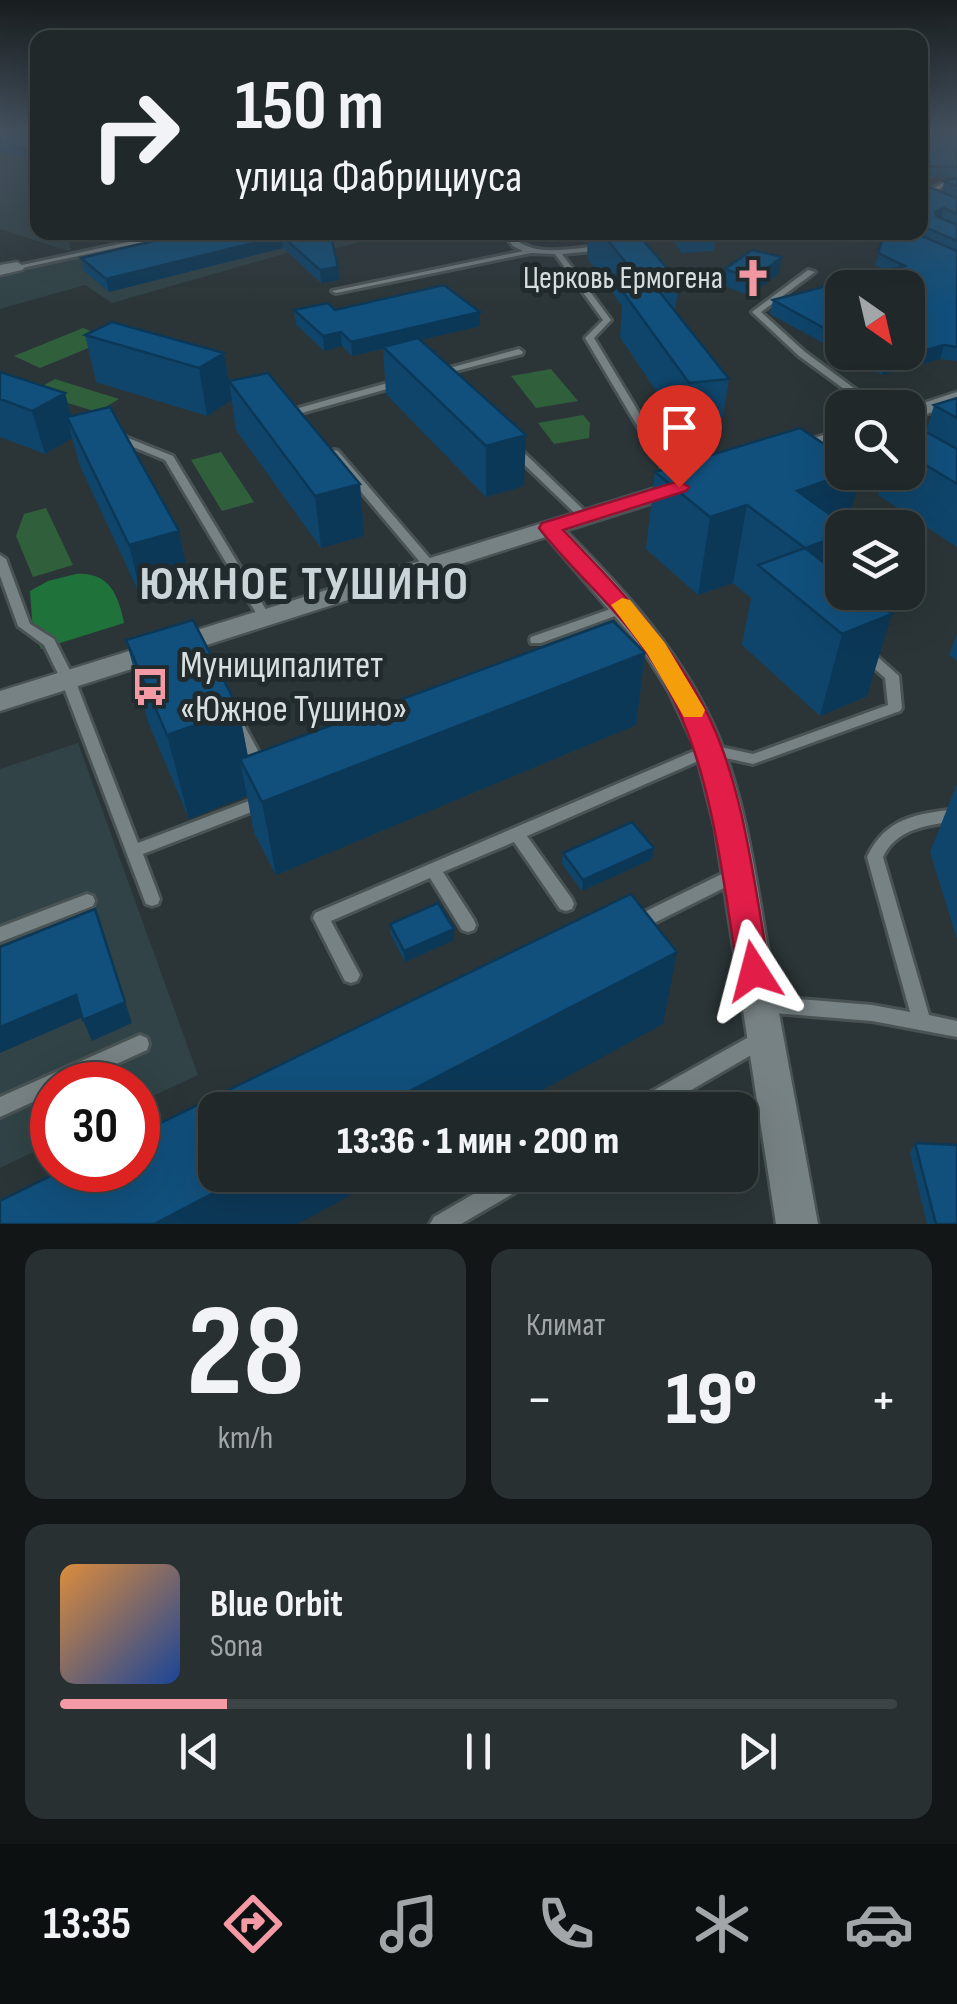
<!DOCTYPE html>
<html lang="ru">
<meta charset="utf-8">
<style>
body{margin:0;font-family:"Sofia Sans Condensed",sans-serif;background:#283031;color:#f1f3f6;height:100vh;display:flex;flex-direction:column;font-size:38px;white-space:nowrap}
*{box-sizing:border-box;margin:0}
p{font-size:32px;color:#a2a6a8}
.icon{flex:none;width:55px;height:55px;fill:none;stroke:currentColor;stroke-width:2;stroke-linecap:round;stroke-linejoin:round}
.map{position:relative;height:1224px;overflow:hidden}
.drawer{display:flex;flex-direction:column;gap:25px;padding:25px;background:#121617;flex:1}
.drawer>*{flex:none}
.hud{position:absolute;left:30px;top:30px;width:898px;height:210px;border-radius:20px;box-shadow:0 10px 40px #0002,0 0 0 2px #3d4446;background:#202829;color:#f1f3f6;overflow:hidden}
.needle{width:65px;rotate:146deg}
.controls{position:absolute;left:825px;top:270px;display:grid;gap:20px}
.controls a{display:grid;place-items:center;width:100px;height:100px;border-radius:20px;background:#202829;box-shadow:0 10px 40px #0002,0 0 0 2px #3d4446;font-size:50px}
.speed{position:absolute;left:30px;top:1062px;display:flex;gap:20px;font-size:50px;font-weight:700;text-align:center}
.speed>*{display:grid;place-content:center;width:130px;height:130px;border-radius:50%;background:#202829;box-shadow:0 10px 40px #0002,0 0 0 2px #3d4446;line-height:1}
.speed .limit{border:15px solid #d22;background:#fff;color:#111}
.pin{position:absolute;display:grid;place-items:center;width:85px;height:85px;color:#fff;margin:-102px -42px;border-radius:50% 50% 50% 0;rotate:-45deg;box-shadow:0 0 10px #0007}
.pin .icon{rotate:45deg}
.me{position:absolute;width:110px;margin:-55px;rotate:351deg;stroke-linejoin:round;filter:drop-shadow(0 0 8px #0008)}
.turn{display:flex;align-items:center;gap:35px;height:210px;padding:0 40px;font-size:45px}
.turn .icon{width:130px;height:130px;stroke-width:2.5}
.turn b{display:block;font-size:70px;line-height:85px}
.big{font-size:75px;font-weight:800;line-height:1.1}
.drawer .tile{flex:1;display:flex;flex-direction:column;justify-content:center;gap:15px;min-width:0;padding:0 35px;border-radius:20px;background:#283031}
.drawer .dial{align-items:center;gap:0}
.dial b{font-size:130px;line-height:1}
.song{display:flex;align-items:center;gap:30px}
.cover{width:120px;height:120px;border-radius:15px;background:linear-gradient(135deg,hsl(30 70% 55%),hsl(220 70% 35%))}
.played{height:10px;border-radius:5px;background:linear-gradient(90deg,#f49aa5 20%,#3d4446 20%)}
.keys{display:flex;justify-content:space-around;direction:ltr}
.heat{display:flex;justify-content:space-between;align-items:center;font-size:55px;direction:ltr}
.drawer .tiles{flex:1;display:grid;gap:25px;grid-template-columns:1fr 1fr}
.tile:last-child{grid-column:span 2}
.trip{position:absolute;left:198px;top:1092px;width:560px;height:100px;border-radius:20px;background:#202829;box-shadow:0 10px 40px #0002,0 0 0 2px #3d4446;font-weight:800;line-height:100px;text-align:center}
.menu{display:flex;height:160px;justify-content:space-around;align-items:center;background:#0d1010;color:#a2a6a8}
.menu .icon{width:70px;height:70px}
.menu .on{color:#f49aa5}
.menu b{font-size:45px;color:#f1f3f6}
.map>svg:first-child{display:block}
.built{fill:#314346}
.green{fill:#2f603b}
.forest{fill:#1f733a}
.lines{fill:none;stroke-linecap:round;stroke-linejoin:round}
.lane-casing{stroke:#4a5354;stroke-width:6}
.street-casing{stroke:#4a5354;stroke-width:5}
.secondary-casing{stroke:#4a5354;stroke-width:5}
.lane{fill:#778284;fill-rule:evenodd}
.street{fill:#778284;fill-rule:evenodd}
.secondary{fill:#778284;fill-rule:evenodd}
.wall{fill:#0f456b;fill-rule:evenodd}
.shaded-wall{fill:#0c3857}
.building{fill:#11507c;stroke:#0c3857;stroke-width:2.5}
.route{fill:#e11d48;stroke:#92132f;stroke-width:2.5}
.slow{fill:#f59e0b}
.labels{text-anchor:middle;dominant-baseline:central;stroke-width:10;stroke-linejoin:round;paint-order:stroke}
.far-poi-label{font-size:32px;fill:#d9dfe0;stroke:#212b2d;text-anchor:end}
.poi-label{font-size:38px;fill:#d9dfe0;stroke:#212b2d;text-anchor:start}
.district-label{font-size:48px;font-weight:bold;letter-spacing:2.5px;fill:#c9d5d8;stroke:#212b2d}
</style>
<div class="map">
<svg width="957" height="1224" viewBox="0 0 957 1224">
<rect width="100%" height="100%" fill="#2b3537"/>
<!-- built -->
<path class="built" d="M 0,132 L 37,132 L 38,232 L 68,233 L 71,252 L 0,229 Z
M 212,233 L 424,233 L 405,238 L 396,233 L 325,251 L 315,245 L 112,303 L 85,285 L 0,309 L 0,273 L 76,255 L 86,262 Z
M 78,743 L 198,1075 L 138,1103 L 138,1085 L 52,1085 L 52,1143 L 0,1168 L 0,769 Z"/>
<!-- green -->
<path class="green" d="M 83,328 L 110,339 L 40,368 L 14,356 Z
M 551,369 L 578,401 L 536,408 L 511,376 Z
M 55,379 L 119,399 L 97,412 L 32,392 Z
M 583,415 L 590,423 L 589,438 L 554,444 L 538,423 Z
M 221,452 L 254,502 L 222,511 L 191,460 Z
M 46,508 L 73,565 L 33,577 L 16,536 L 24,514 Z"/>
<!-- forest -->
<path class="forest" d="M 76,574 C 109,572 118,594 124,623 L 41,649 L 33,631 L 30,591 L 48,581 Z"/>
<g class="lines">
<!-- lane casing -->
<g class="lane-casing">
<path id="lane" d="M 945,182 L 950,183 L 932,193 L 957,203 L 957,207 L 924,193 Z
M 175,232 L 191,232 L 17,269 L 13,267 Z
M 502,232 L 508,232 C 532,262 574,246 607,246 L 608,248 L 604,250 L 562,254 L 611,320 L 594,338 L 680,481 L 679,483 L 671,483 L 670,481 L 585,338 L 603,320 L 555,254 L 531,253 L 336,293 L 332,291 L 523,251 L 513,246 Z
M 808,270 L 815,272 L 761,312 L 805,352 L 881,408 L 870,408 L 799,356 L 752,312 Z
M 519,349 L 523,352 L 522,354 L 436,376 L 431,373 Z
M 402,379 L 407,382 L 405,384 L 298,414 L 293,411 L 295,409 Z
M 113,432 L 173,456 L 271,618 L 269,621 L 261,621 L 259,618 L 165,460 L 109,437 L 108,435 Z
M 513,445 L 517,446 L 589,515 L 591,517 L 589,519 L 581,519 L 509,450 L 509,446 Z
M 334,450 L 338,451 L 434,563 L 436,566 L 434,569 L 426,569 L 330,455 L 329,453 Z
M 0,555 L 6,559 L 30,624 L 54,639 L 75,680 L 138,843 L 262,796 L 267,798 L 270,802 L 267,806 L 143,854 L 160,899 L 158,904 L 152,906 L 146,904 L 144,899 L 61,680 L 44,645 L 18,626 L 0,576 Z
M 625,604 L 631,608 L 629,611 L 541,643 L 531,643 L 530,640 L 531,637 Z
M 865,649 L 870,650 L 899,676 L 902,708 L 900,711 L 753,764 L 712,755 L 527,836 L 572,899 L 574,904 L 572,909 L 566,911 L 560,909 L 514,842 L 443,872 L 474,920 L 476,925 L 474,930 L 468,932 L 462,930 L 430,878 L 331,921 L 360,975 L 357,981 L 351,983 L 345,981 L 313,918 L 315,913 L 706,746 L 711,745 L 753,754 L 888,705 L 885,678 L 860,656 L 858,653 L 860,650 Z
M 237,720 L 242,721 L 244,725 L 268,769 L 266,773 L 261,774 L 256,773 L 254,769 L 230,725 L 232,721 Z
M 957,809 L 957,821 C 928,825 897,828 883,857 L 929,1015 L 957,1021 L 957,1037 L 872,1021 L 762,1012 L 756,1010 L 753,1004 L 756,998 L 762,996 L 872,1005 L 910,1012 L 867,857 C 886,817 917,814 957,809 Z
M 734,868 L 740,870 L 742,875 L 740,880 L 642,929 L 636,931 L 630,929 L 628,924 L 630,919 Z
M 87,894 L 93,896 L 95,901 L 93,906 L 0,942 L 0,927 Z
M 763,1029 L 770,1032 L 772,1038 L 770,1044 L 657,1110 L 628,1110 L 631,1103 Z
M 140,1035 L 147,1038 L 149,1044 L 147,1050 L 70,1085 L 52,1085 L 52,1093 L 0,1117 L 0,1097 Z
M 506,1175 L 536,1175 L 533,1182 L 461,1224 L 430,1224 L 434,1217 Z"/>
</g>
<!-- street casing -->
<g class="street-casing">
<path id="street" d="M 17,262 L 25,267 L 22,270 L 0,275 L 0,265 Z
M 550,521 L 558,523 C 617,582 675,644 711,720 C 746,793 755,876 769,955 C 784,1045 802,1134 818,1224 L 776,1224 L 715,828 L 694,745 L 669,692 L 641,647 L 539,528 Z"/>
</g>
<!-- secondary casing -->
<g class="secondary-casing">
<path id="secondary" d="M 957,392 L 957,404 L 908,420 L 908,408 Z
M 842,429 L 842,441 L 790,458 L 780,452 L 783,448 Z
M 685,479 L 696,485 L 693,490 L 0,711 L 0,691 Z"/>
</g>
<!-- lane -->
<use href="#lane" class="lane"/>
<!-- street -->
<use href="#street" class="street"/>
<!-- secondary -->
<use href="#secondary" class="secondary"/>
</g>
<!-- wall -->
<path class="wall" d="M 0,132 L 38,132 L 38,164 L 31,159 L 0,152 Z
M 920,132 L 957,132 L 957,361 L 940,359 L 882,375 L 770,314 L 773,300 L 886,271 L 875,265 L 882,242 L 859,232 L 920,232 ZM 927,178 L 956,178 L 944,181 L 942,192 L 926,186 ZM 842,288 L 908,352 L 842,352 Z
M 192,232 L 347,232 L 331,237 L 338,267 L 339,280 L 321,283 L 283,248 L 109,292 L 84,271 L 81,258 Z
M 588,232 L 636,232 L 679,282 L 675,312 L 729,379 L 721,428 L 683,431 L 620,337 L 622,306 L 587,258 Z
M 666,232 L 716,232 L 714,251 L 682,253 Z
M 725,269 L 779,273 L 750,296 L 723,285 Z
M 294,310 L 480,326 L 420,340 L 524,486 L 486,497 L 386,394 L 383,349 L 352,356 L 342,346 L 324,351 L 296,324 Z
M 85,335 L 224,353 L 232,400 L 207,416 L 96,382 Z
M 0,372 L 65,393 L 71,416 L 190,584 L 142,599 L 80,466 L 72,438 L 45,454 L 0,437 Z
M 229,381 L 360,484 L 364,536 L 321,548 L 236,430 Z
M 957,398 L 957,547 L 878,495 L 885,472 L 908,472 L 908,439 L 926,433 L 934,405 Z
M 655,472 L 847,527 L 842,576 L 867,696 L 820,716 L 742,645 L 751,598 L 733,583 L 698,595 L 646,549 Z
M 957,634 L 957,661 L 949,655 Z
M 126,640 L 239,710 L 248,756 L 645,653 L 636,725 L 276,875 L 254,833 L 247,796 L 189,819 L 148,722 Z
M 957,784 L 957,939 L 930,852 Z
M 654,848 L 652,859 L 582,891 L 562,864 L 563,853 Z
M 390,924 L 454,929 L 454,940 L 405,962 L 391,935 Z
M 915,1143 L 957,1224 L 927,1224 L 910,1153 Z"/>
<!-- shaded-wall -->
<path class="shaded-wall" d="M 944,208 L 941,220 L 932,224 L 935,212 Z
M 328,232 L 347,232 L 329,237 Z
M 282,236 L 283,248 L 109,292 L 106,279 Z
M 782,257 L 779,273 L 750,296 L 753,279 Z
M 338,267 L 339,280 L 321,283 L 320,270 Z
M 480,312 L 480,326 L 352,356 L 351,342 Z
M 341,332 L 342,346 L 324,351 L 323,336 Z
M 944,345 L 940,359 L 882,375 L 886,361 Z
M 224,353 L 232,400 L 207,416 L 199,368 Z
M 65,393 L 76,435 L 67,417 L 72,438 L 45,454 L 32,411 Z
M 526,435 L 524,486 L 486,497 L 486,446 Z
M 851,472 L 861,472 L 847,528 L 842,528 L 842,573 L 833,610 L 805,548 L 797,491 Z
M 360,484 L 364,536 L 321,548 L 315,496 Z
M 747,505 L 733,583 L 698,595 L 710,517 Z
M 179,531 L 190,584 L 142,599 L 129,545 Z
M 892,614 L 867,696 L 820,716 L 842,634 Z
M 645,653 L 636,725 L 276,875 L 262,802 Z
M 239,710 L 253,785 L 240,759 L 247,796 L 189,819 L 167,735 Z
M 654,848 L 652,859 L 582,891 L 583,880 Z
M 95,909 L 132,1023 L 92,1041 L 83,1020 Z
M 454,929 L 454,940 L 405,962 L 404,951 Z
M 677,952 L 663,1024 L 506,1110 L 373,1110 Z
M 76,995 L 85,1016 L 0,1053 L 0,1027 Z
M 248,1175 L 387,1175 L 298,1224 L 154,1224 Z"/>
<!-- building -->
<path class="building" d="M 0,132 L 38,132 L 38,154 L 28,149 L 0,142 Z
M 920,132 L 957,132 L 957,167 L 920,166 L 920,175 L 928,176 L 924,181 L 926,186 L 957,198 L 957,214 L 944,208 L 935,212 L 936,216 L 957,225 L 957,241 L 920,225 Z
M 957,178 L 957,186 L 944,181 Z
M 192,232 L 330,232 L 338,267 L 320,270 L 282,236 L 106,279 L 81,258 Z
M 601,232 L 636,232 L 679,282 L 644,285 Z
M 885,232 L 913,232 L 957,251 L 957,347 L 944,345 L 886,361 L 870,352 L 908,352 L 908,288 L 842,288 L 842,338 L 773,300 L 905,266 L 878,253 Z
M 752,250 L 782,257 L 753,279 L 725,269 Z
M 444,285 L 480,312 L 351,342 L 341,332 L 323,336 L 294,310 L 328,303 L 335,310 Z
M 658,290 L 729,379 L 689,383 L 623,292 Z
M 112,322 L 224,353 L 199,368 L 85,335 Z
M 418,338 L 526,435 L 486,446 L 383,347 Z
M 0,372 L 65,393 L 32,411 L 0,399 Z
M 268,373 L 360,484 L 315,496 L 229,381 Z
M 957,398 L 957,418 L 934,405 Z
M 110,407 L 179,531 L 129,545 L 67,417 Z
M 800,428 L 842,456 L 842,472 L 851,472 L 797,491 L 849,528 L 842,528 L 842,535 L 805,548 L 747,505 L 710,517 L 655,472 Z
M 928,433 L 957,449 L 957,484 L 908,454 L 908,439 Z
M 805,548 L 842,577 L 842,592 L 863,592 L 892,614 L 842,634 L 758,565 Z
M 193,620 L 239,710 L 167,735 L 126,640 Z
M 613,621 L 645,653 L 262,802 L 240,759 Z
M 632,822 L 654,848 L 583,880 L 563,853 Z
M 631,894 L 677,952 L 373,1110 L 215,1110 L 215,1175 L 248,1175 L 154,1224 L 0,1224 L 0,1201 L 63,1170 L 138,1170 L 138,1134 Z
M 438,903 L 454,929 L 404,951 L 390,924 Z
M 95,909 L 125,1002 L 83,1020 L 76,995 L 0,1027 L 0,947 Z
M 915,1143 L 957,1145 L 957,1224 L 936,1224 Z"/>
<!-- sky -->
<linearGradient id="sky" x2="0" y2="1"><stop stop-color="#181d1e"/><stop offset="0.43" stop-color="#44515e"/><stop offset="1" stop-color="#44515e" stop-opacity="0"/></linearGradient>
<rect width="957" height="304" fill="url(#sky)"/>
<!-- route -->
<path class="route" d="M 679,481 L 689,487 L 686,491 L 563,530 C 619,588 674,645 709,717 C 746,795 754,888 770,971 L 765,981 L 754,985 L 742,981 L 738,971 C 719,860 711,745 645,650 C 614,605 572,571 539,528 L 542,523 Z"/>
<!-- slow -->
<path class="slow" d="M 622,598 L 630,600 L 665,643 L 705,710 L 702,717 L 684,717 L 647,653 L 611,605 Z"/>
<!-- icons -->
<defs>
<g id="church-bare" transform="scale(3)"><path d="M-1.2-6h2.4v3.5h3.3v2.4h-3.3V6h-2.4V-.1h-3.3v-2.4h3.3Z" fill="#f49aa5" stroke="#212b2d" stroke-width="2.5" paint-order="stroke"/></g>
<g id="bus-bare" transform="scale(3)"><path d="M-5-6H5V4H4V6H2V4H-2V6H-4V4H-5ZM-3.5-4V0h7V-4ZM-3.5 1.2v1.5H-2V1.2ZM2 1.2v1.5H3.5V1.2Z" fill="#f49aa5" stroke="#212b2d" stroke-width="2.5" paint-order="stroke"/></g>
</defs>
<g fill-rule="evenodd">
<use href="#church-bare" x="753" y="278"/>
<use href="#bus-bare" x="150" y="687"/>
</g>
<g class="labels">
<!-- far-poi labels -->
<g class="far-poi-label">
<text x="723" y="278">Церковь Ермогена</text>
</g>
<!-- poi labels -->
<g class="poi-label">
<text x="180" y="665">Муниципалитет<tspan x="180" dy="44">«Южное Тушино»</tspan></text>
</g>
<!-- district labels -->
<g class="district-label">
<text x="305" y="584">ЮЖНОЕ ТУШИНО</text>
</g>
</g>
</svg>
<div class="controls">
<a><svg class="needle" viewBox="-14 -14 28 28"><path d="M0-13l5 13h-10z" fill="#e53935"/><path d="M0 13l5-13h-10z" fill="#a2a6a8"/></svg></a>
<a><svg class="icon" aria-label="search" viewBox="0 0 24 24"><circle cx="10" cy="10" r="6"/><path d="M15 15l6 6"/></svg></a>
<a><svg class="icon" aria-label="layers" viewBox="0 0 24 24"><path d="M12 4l9 5-9 5-9-5zM3 14l9 5 9-5"/></svg></a>
</div>
<div class="speed"><div class="limit">30</div></div>
<div class="pin" style="left:679px;top:487px;background:#d93025"><svg class="icon" aria-label="arrive" viewBox="0 0 24 24"><path d="M6 21V4h12l-3 4 3 4H6"/></svg></div>
<svg class="me" style="left:754px;top:971px" viewBox="-20 -20 40 40"><path d="M0-17L14 15 0 8-14 15z" fill="#e11d48" stroke="#fff" stroke-width="4"/></svg>
<div class="trip">13:36 · 1 мин · 200 m</div>
<div class="hud">
<div class="turn"><svg class="icon" aria-label="right" viewBox="0 0 24 24"><path d="M7 20v-9h11M14 6l5 5-5 5"/></svg><div><b>150 m</b>улица Фабрициуса</div></div>
</div>
</div>
<section class="drawer">
<div class="tiles">
<div class="tile dial"><b>28</b><p>km/h</p></div>
<div class="tile"><p>Климат</p>
<div class="heat"><a>−</a><b class="big">19°</b><a>+</a></div>
</div>
<div class="tile">
<div class="song"><i class="cover"></i><div><b>Blue Orbit</b><p>Sona</p></div></div>
<div class="played"></div>
<div class="keys"><svg class="icon" aria-label="previous" viewBox="0 0 24 24"><path d="M18 5L8 12l10 7zM5 5v14"/></svg><svg class="icon" aria-label="pause" viewBox="0 0 24 24"><path d="M8 5v14M16 5v14"/></svg><svg class="icon" aria-label="next" viewBox="0 0 24 24"><path d="M6 5l10 7-10 7zM19 5v14"/></svg></div>
</div>
</div>
</section>
<nav class="menu">
<b>13:35</b>
<svg class="icon on" aria-label="directions" viewBox="0 0 24 24"><path d="M12 3l9 9-9 9-9-9zM9 14v-3h6M13 9l2 2-2 2"/></svg>
<svg class="icon" aria-label="music" viewBox="0 0 24 24"><path d="M9 18V5l10-2v13"/><circle cx="6" cy="18" r="3"/><circle cx="16" cy="16" r="3"/></svg>
<svg class="icon" aria-label="phone" viewBox="0 0 24 24"><path d="M5 4h4l2 5-3 2q2 4 5 5l2-3 5 2v4C11 20 4 13 5 4z"/></svg>
<svg class="icon" aria-label="climate" viewBox="0 0 24 24"><path d="M12 3v18M4 7l16 10M4 17L20 7"/></svg>
<svg class="icon" aria-label="car" viewBox="0 0 24 24"><path d="M5 17H2v-5l4-1 3-4h7l3 4 3 1v5h-3M9 17h6M6 11h13"/><circle cx="7" cy="17" r="2"/><circle cx="17" cy="17" r="2"/></svg>
</nav>
